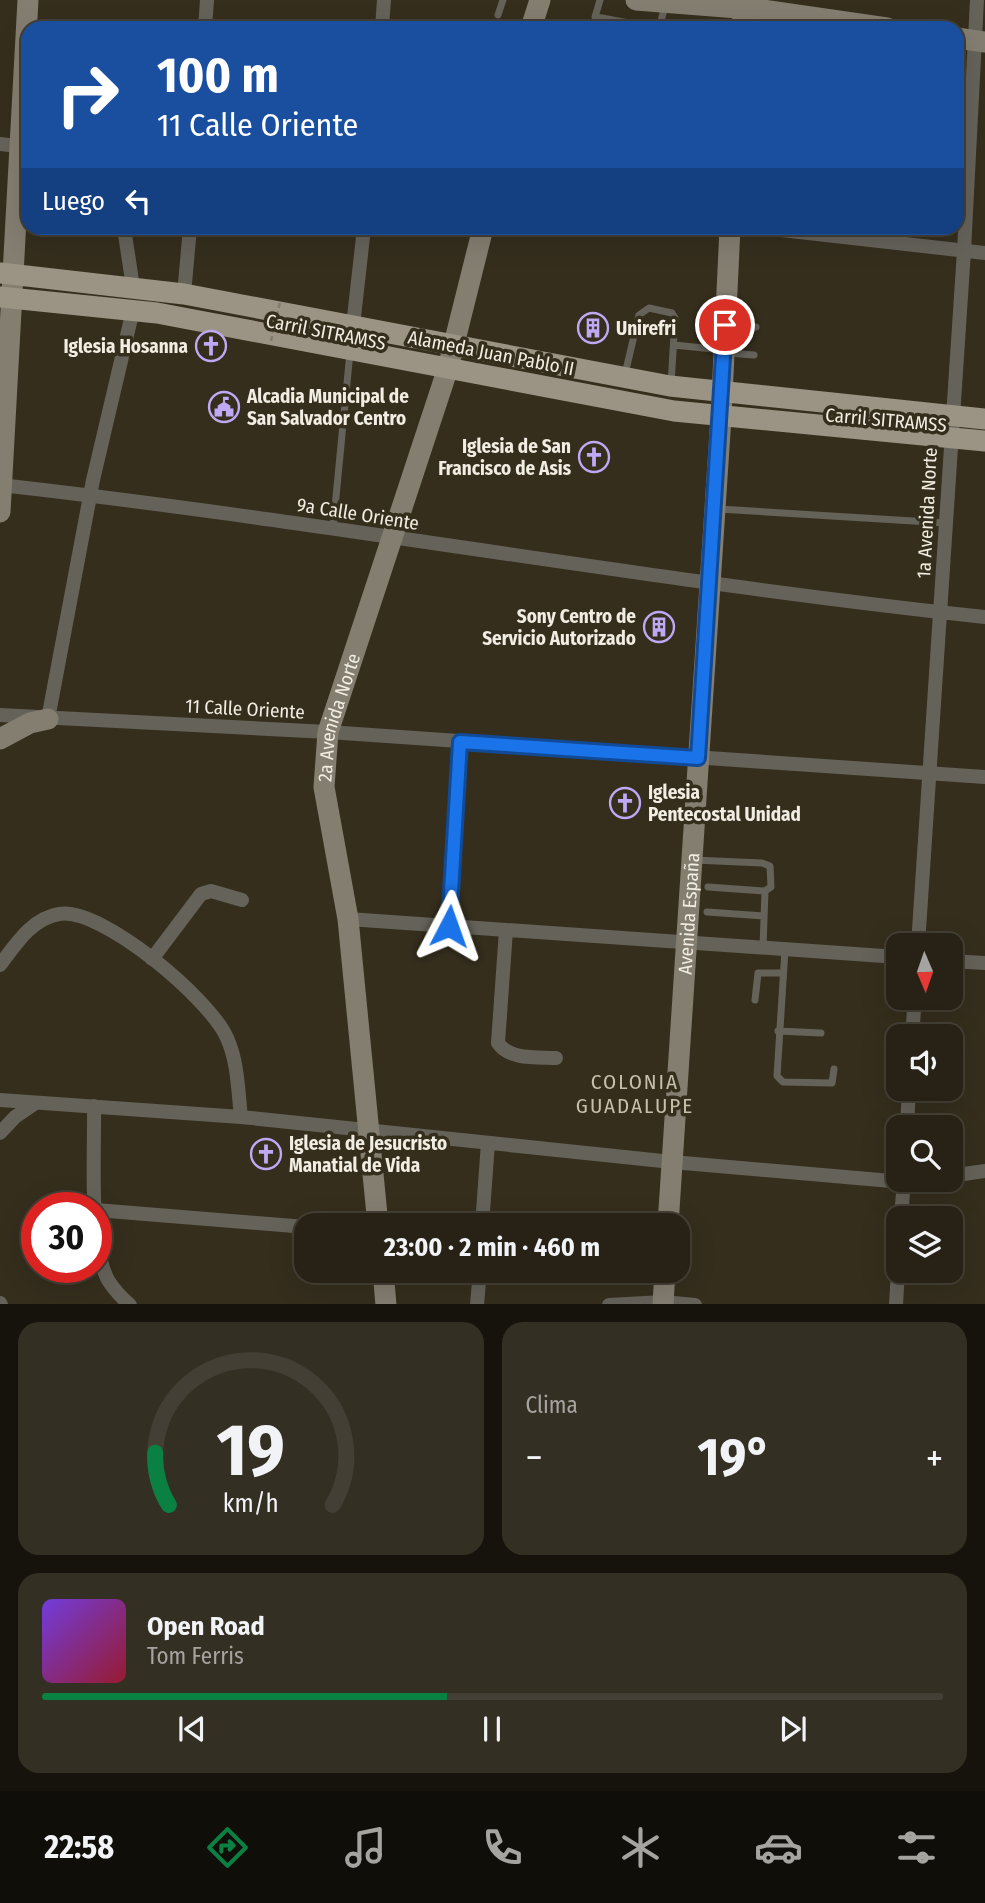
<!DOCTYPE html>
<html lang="es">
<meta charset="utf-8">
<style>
body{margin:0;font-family:"Fira Sans Condensed",sans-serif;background:#342f23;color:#f1f3f6;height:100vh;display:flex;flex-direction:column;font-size:26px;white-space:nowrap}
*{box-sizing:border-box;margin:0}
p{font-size:23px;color:#a5a4a1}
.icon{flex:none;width:38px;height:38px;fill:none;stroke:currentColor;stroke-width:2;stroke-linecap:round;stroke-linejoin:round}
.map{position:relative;height:1304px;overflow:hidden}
.sheet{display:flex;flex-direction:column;gap:18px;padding:18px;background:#16130c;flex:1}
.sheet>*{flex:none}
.guide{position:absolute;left:21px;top:21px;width:943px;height:214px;border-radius:21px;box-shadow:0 7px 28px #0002,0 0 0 2px #443f35;background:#1a4fa0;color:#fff;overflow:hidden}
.needle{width:46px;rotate:178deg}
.fabs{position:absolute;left:886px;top:933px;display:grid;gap:14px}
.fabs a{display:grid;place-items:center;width:77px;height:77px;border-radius:14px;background:#282216;box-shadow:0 7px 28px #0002,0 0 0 2px #443f35;font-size:35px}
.speed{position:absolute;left:21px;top:1192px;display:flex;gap:14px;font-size:35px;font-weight:700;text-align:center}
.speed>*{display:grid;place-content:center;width:91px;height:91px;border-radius:50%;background:#282216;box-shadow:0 7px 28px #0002,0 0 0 2px #443f35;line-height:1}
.speed .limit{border:10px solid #d22;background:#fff;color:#111}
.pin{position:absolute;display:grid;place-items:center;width:60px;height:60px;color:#fff;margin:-30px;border:4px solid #fff;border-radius:50%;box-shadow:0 2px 7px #0007}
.me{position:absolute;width:77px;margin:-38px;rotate:4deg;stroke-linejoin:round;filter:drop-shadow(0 0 5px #0008)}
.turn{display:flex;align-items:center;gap:24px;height:147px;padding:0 21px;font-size:32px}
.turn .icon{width:91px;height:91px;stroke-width:2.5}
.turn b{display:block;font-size:49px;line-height:60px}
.then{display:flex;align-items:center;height:66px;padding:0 21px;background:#0003;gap:14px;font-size:26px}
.big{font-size:52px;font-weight:700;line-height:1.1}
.sheet .card{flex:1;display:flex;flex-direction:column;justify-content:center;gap:10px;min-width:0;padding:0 24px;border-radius:21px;background:#342f23}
.sheet .dial{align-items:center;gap:0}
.dial svg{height:182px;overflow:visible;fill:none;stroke:#443f35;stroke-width:7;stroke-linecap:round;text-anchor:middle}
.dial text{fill:#f1f3f6;stroke:none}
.song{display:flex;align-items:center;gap:21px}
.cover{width:84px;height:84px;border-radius:10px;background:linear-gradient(135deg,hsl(260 70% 55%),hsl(350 70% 35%))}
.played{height:7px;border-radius:4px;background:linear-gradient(90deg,#0b8043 45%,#443f35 45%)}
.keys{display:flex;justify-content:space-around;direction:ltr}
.heat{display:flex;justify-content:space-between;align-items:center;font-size:38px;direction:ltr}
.sheet .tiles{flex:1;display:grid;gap:18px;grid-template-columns:1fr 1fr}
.card:last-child{grid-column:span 2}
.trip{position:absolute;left:294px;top:1213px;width:396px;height:70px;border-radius:21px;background:#282216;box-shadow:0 7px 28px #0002,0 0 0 2px #443f35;font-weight:700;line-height:70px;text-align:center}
.menu{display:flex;height:112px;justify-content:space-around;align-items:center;background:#100e09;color:#a5a4a1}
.menu .icon{width:49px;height:49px}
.menu .active{color:#0b8043}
.menu b{font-size:32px;color:#f1f3f6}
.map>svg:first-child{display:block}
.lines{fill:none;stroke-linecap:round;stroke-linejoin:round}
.lane{stroke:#65625a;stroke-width:7}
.street{stroke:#65625a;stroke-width:14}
.secondary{stroke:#847e71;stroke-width:21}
.primary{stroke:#9b9484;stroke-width:21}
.path-bridge{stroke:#817b6d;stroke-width:2.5;stroke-dasharray:5 3.5;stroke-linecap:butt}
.route-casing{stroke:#114b97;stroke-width:18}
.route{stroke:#1a73e8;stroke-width:12}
.labels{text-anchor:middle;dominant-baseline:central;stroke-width:7;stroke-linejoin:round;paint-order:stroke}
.poi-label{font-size:19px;font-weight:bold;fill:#f1ede2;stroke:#352e1d;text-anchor:start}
.street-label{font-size:19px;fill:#f1ede2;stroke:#352e1d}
.neighbourhood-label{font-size:21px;letter-spacing:2px;fill:#c7bfaa;stroke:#352e1d}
</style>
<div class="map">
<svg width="985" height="1305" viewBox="0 0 985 1305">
<rect width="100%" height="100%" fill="#352e1d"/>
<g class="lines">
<!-- lane -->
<path class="lane" d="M 600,0 L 595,17 L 602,18
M 498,15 L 503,0
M 599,28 L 602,18 L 655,28
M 659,28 L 665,6
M 728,325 L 756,327
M 674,345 L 723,350
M 728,353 L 754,355
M 625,374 L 639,315 L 649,308 L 672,313 L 675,318 L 671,385
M 719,509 L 946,523
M 333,528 L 350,352
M 693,860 L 762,863 L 770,866 L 771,887 L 765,891 L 708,887
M 707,912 L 764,916
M 763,947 L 765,891
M 785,950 L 777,1076 L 783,1082 L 832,1083 L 834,1069
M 755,1000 L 758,973 L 783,973
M 778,1031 L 821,1033"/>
<!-- street -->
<path class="street" d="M 205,28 L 207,0
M 382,28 L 384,0
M 0,144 L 26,147
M 124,228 L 133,287
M 764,228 L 985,253
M 184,294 L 190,228
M 353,326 L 364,228
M 0,485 C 329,522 656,582 985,617
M 0,715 L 328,732 L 985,777
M 48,719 L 93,480 L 133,310
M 348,919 L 898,957
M 448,926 L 460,742
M 506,930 L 498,1043 C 509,1060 537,1057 556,1058
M 918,945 L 964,251 L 977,0
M 152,959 L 201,894 L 211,891 L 242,900
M 950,961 L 985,963
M 0,965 C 16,944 31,919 59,914 C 101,906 211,1000 227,1038 C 238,1062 238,1091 241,1117
M 912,1036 L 915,998
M 0,1100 L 241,1117 L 672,1162 L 903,1182 L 919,1180
M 94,1106 C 95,1151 88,1242 108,1280 C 114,1290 121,1297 130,1305
M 907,1127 L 909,1088
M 0,1133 L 15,1117 L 34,1104
M 950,1176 L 985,1171
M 96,1210 L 306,1227
M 901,1218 L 904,1180
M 482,1225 L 488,1143
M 0,1303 L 1,1305
M 477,1305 L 480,1270
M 609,1305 L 663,1302 L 695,1305
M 896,1305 L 898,1270"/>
<!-- secondary -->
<g class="secondary">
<path d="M 636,0 L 763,10 L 887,28"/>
<path d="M 531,28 L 540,0"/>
<path d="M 742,28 L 744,0"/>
<path d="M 957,38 L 985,42"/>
<path d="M 0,512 L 28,0"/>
<path d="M 0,739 L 30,723 L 48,719"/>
<path id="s1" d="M 378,1225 L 348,919 L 324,787 L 328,732 L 448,368 L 483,228"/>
<path id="s2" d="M 668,1225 L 721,417 L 730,228"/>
<path d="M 383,1270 L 386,1305"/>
<path d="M 663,1305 L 665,1270"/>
</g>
<!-- primary -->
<path class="primary" d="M 0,273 L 184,294 L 670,386 L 985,419
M 0,297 L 157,313 L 674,411 L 985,441"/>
<!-- path-bridge -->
<path class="path-bridge" d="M 271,341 L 280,302"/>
</g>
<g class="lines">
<!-- route casing -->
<g class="route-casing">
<path id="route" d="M 449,926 L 460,742 L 698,758 L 725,325"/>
</g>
<!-- route -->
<use href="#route" class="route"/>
</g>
<!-- icons -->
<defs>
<g id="building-ring" transform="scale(1.575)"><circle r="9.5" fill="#352e1d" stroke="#bfa8f4" stroke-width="1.5"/><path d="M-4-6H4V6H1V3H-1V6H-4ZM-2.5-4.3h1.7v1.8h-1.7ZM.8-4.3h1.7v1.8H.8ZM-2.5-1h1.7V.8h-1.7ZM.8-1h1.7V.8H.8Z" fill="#bfa8f4"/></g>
<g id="church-ring" transform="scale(1.575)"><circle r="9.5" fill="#352e1d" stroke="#bfa8f4" stroke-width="1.5"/><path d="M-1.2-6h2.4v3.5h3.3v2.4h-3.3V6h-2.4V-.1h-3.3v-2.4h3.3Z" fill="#bfa8f4"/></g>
<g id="civic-ring" transform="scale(1.575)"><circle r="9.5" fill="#352e1d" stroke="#bfa8f4" stroke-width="1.5"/><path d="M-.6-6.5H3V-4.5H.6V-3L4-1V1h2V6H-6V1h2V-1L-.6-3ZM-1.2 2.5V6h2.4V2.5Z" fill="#bfa8f4"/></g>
</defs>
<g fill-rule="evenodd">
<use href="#building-ring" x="593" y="328"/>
<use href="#church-ring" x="211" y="346"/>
<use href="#civic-ring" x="224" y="407"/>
<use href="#church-ring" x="594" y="457"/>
<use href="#building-ring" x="659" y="627"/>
<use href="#church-ring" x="625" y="803"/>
<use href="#church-ring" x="266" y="1154"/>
</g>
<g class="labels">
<!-- poi labels -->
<g class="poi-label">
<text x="616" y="328">Unirefri</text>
<text x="188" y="346" text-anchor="end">Iglesia Hosanna</text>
<text x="247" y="396">Alcadia Municipal de<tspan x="247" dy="22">San Salvador Centro</tspan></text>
<text x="571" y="446" text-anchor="end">Iglesia de San<tspan x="571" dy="22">Francisco de Asis</tspan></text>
<text x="636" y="616" text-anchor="end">Sony Centro de<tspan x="636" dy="22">Servicio Autorizado</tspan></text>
<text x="648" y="792">Iglesia<tspan x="648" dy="22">Pentecostal Unidad</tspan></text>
<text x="289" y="1143">Iglesia de Jesucristo<tspan x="289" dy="22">Manatial de Vida</tspan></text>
</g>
<!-- street labels -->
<g class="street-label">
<text transform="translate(326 332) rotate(11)">Carril SITRAMSS</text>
<text transform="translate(491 353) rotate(11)">Alameda Juan Pablo II</text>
<text transform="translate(886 420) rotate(5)">Carril SITRAMSS</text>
<text transform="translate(927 513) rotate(-87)">1a Avenida Norte</text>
<text transform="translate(358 514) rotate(9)">9a Calle Oriente</text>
<text transform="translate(245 709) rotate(3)">11 Calle Oriente</text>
<text stroke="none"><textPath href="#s1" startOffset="513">2a Avenida Norte</textPath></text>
<text stroke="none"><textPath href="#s2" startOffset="312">Avenida España</textPath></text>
</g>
<!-- neighbourhood labels -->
<g class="neighbourhood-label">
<text x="635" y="1082">COLONIA<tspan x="635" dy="24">GUADALUPE</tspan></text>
</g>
</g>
</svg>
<div class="fabs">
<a><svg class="needle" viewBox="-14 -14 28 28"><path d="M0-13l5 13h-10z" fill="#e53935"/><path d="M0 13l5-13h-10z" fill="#a5a4a1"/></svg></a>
<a><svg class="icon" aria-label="sound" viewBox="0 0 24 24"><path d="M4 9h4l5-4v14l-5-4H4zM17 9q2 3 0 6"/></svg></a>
<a><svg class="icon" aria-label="search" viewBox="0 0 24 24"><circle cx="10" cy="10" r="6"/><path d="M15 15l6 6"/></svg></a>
<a><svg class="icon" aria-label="layers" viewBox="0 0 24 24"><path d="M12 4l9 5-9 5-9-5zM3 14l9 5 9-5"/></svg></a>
</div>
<div class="speed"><div class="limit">30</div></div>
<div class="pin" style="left:725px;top:325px;background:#d93025"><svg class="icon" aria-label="arrive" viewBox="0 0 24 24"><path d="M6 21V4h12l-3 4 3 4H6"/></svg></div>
<svg class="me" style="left:449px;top:926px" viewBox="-20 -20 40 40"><path d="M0-17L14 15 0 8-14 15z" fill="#1a73e8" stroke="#fff" stroke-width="4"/></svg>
<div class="trip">23:00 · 2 min · 460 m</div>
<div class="guide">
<div class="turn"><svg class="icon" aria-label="right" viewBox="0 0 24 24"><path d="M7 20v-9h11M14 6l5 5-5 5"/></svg><div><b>100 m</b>11 Calle Oriente</div></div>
<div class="then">Luego<svg class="icon" aria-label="left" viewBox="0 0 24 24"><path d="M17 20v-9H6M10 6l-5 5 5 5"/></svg></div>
</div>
</div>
<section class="sheet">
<div class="tiles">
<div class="card dial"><svg viewBox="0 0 100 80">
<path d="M14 69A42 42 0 1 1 86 69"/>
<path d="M14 69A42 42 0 0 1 8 46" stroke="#0b8043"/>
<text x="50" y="56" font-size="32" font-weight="700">19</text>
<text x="50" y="72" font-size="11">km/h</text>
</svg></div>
<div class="card"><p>Clima</p>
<div class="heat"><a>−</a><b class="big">19°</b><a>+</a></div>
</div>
<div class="card">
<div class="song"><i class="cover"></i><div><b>Open Road</b><p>Tom Ferris</p></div></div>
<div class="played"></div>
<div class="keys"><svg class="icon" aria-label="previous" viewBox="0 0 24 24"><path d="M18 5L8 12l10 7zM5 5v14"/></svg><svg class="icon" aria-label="pause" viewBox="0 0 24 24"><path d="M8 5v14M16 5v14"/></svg><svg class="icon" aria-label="next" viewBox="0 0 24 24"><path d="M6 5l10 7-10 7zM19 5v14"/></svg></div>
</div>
</div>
</section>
<nav class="menu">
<b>22:58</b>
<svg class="icon active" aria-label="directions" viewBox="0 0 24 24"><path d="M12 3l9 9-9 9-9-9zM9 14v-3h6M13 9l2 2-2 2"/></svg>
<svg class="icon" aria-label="music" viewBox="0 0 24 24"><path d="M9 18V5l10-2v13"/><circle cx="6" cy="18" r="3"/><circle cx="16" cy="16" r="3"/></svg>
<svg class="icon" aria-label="phone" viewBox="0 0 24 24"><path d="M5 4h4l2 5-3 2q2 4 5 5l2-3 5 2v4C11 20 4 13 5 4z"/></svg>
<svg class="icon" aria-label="climate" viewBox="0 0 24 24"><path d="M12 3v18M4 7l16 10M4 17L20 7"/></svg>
<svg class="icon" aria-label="car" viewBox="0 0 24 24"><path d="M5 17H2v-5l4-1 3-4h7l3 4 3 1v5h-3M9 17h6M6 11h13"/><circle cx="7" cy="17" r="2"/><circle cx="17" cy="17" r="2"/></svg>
<svg class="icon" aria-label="filters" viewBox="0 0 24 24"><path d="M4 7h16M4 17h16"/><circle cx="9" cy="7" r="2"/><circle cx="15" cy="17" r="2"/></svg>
</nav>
